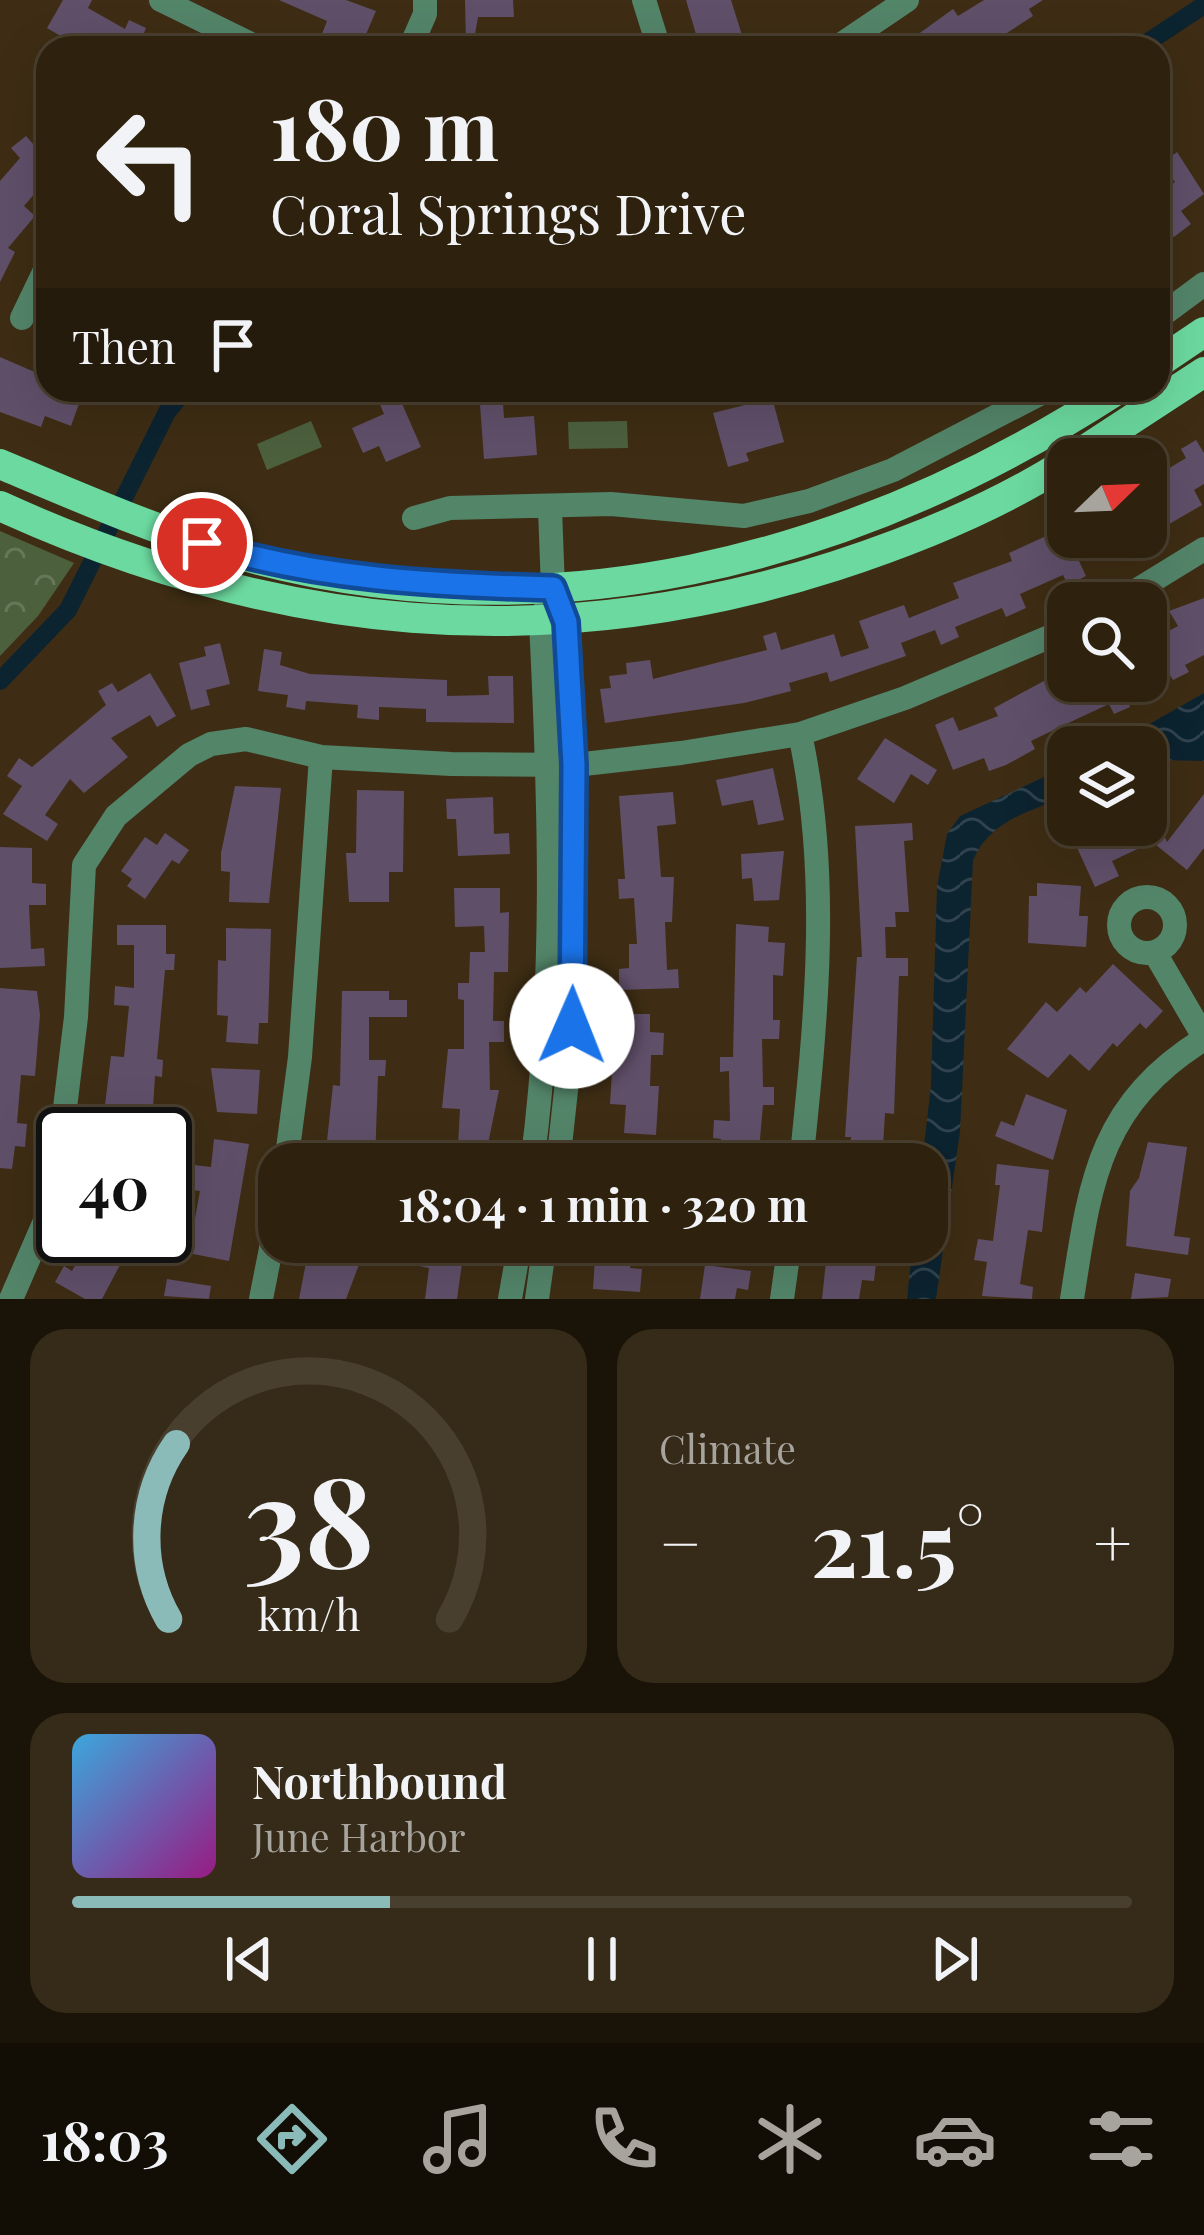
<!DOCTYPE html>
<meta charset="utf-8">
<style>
body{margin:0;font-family:"Playfair Display",serif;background:#362a18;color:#f1f3f6;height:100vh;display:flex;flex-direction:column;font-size:45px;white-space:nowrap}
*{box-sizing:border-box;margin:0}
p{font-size:39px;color:#a7a49e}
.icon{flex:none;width:66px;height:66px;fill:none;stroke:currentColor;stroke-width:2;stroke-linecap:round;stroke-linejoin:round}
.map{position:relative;height:1299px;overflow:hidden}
.details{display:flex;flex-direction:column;gap:30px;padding:30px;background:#191308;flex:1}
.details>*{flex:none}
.hud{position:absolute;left:36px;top:36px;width:1134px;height:366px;border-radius:36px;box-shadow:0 12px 48px #0002,0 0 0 3px #493f2f;background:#2e220f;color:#f1f3f6;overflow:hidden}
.needle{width:78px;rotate:67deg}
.tools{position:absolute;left:1047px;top:438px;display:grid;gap:24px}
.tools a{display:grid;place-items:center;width:120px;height:120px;border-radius:24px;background:#2e220f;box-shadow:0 12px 48px #0002,0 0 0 3px #493f2f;font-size:60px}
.speed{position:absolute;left:36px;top:1107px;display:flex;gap:24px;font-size:60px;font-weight:700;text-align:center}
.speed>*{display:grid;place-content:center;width:156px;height:156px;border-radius:50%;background:#2e220f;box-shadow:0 12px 48px #0002,0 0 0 3px #493f2f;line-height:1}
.speed .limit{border:6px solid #111;border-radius:18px;background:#fff;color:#111}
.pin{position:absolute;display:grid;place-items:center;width:102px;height:102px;color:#fff;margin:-51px;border:6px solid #fff;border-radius:50%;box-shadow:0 3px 12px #0007}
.me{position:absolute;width:132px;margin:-66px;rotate:1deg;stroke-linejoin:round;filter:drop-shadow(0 0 9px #0008)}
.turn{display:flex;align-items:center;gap:42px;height:252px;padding:0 36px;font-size:54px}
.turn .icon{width:156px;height:156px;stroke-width:2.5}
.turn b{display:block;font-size:84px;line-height:102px}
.then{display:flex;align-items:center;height:114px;padding:0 36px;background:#0003;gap:24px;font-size:45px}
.big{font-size:90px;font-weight:700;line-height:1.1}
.details .card{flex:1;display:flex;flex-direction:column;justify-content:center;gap:18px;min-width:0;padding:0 42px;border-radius:36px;background:#362a18}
.details .dial{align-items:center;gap:0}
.dial svg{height:312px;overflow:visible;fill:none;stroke:#493f2f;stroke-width:7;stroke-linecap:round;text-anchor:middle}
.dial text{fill:#f1f3f6;stroke:none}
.song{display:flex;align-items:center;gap:36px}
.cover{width:144px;height:144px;border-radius:18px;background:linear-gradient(135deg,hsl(200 70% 55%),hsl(310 70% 35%))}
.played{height:12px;border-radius:6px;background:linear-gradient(90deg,#8bbbb9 30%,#493f2f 30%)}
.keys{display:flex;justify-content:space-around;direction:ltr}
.heat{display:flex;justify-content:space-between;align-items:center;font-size:66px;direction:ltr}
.details .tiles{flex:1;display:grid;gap:30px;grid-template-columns:1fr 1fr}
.card:last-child{grid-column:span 2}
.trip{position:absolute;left:258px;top:1143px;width:690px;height:120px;border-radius:36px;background:#2e220f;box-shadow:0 12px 48px #0002,0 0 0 3px #493f2f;font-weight:700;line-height:120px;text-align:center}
.menu{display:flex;height:192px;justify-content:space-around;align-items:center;background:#120e06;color:#a7a49e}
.menu .icon{width:84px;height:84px}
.menu .selected{color:#8bbbb9}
.menu b{font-size:54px;color:#f1f3f6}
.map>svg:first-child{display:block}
.park{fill:url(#park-crowns)}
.garden{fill:#4c603e}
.water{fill:url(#water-waves)}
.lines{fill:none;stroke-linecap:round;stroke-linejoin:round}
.canal{stroke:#0c2330;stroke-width:18}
.building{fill:#604f69}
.minor{stroke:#538569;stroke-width:24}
.major{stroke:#6cdaa0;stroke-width:30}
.route-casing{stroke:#114b97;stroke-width:30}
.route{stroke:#1a73e8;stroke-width:21}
</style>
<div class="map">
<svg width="1204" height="1299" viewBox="0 0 1204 1299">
<defs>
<pattern id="park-crowns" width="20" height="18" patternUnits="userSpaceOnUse" patternTransform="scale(3)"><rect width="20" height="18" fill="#4c603e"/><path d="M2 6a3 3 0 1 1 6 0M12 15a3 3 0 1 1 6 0" fill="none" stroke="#677759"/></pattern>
<pattern id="water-waves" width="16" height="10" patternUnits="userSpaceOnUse" patternTransform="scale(3)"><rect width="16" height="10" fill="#0c2330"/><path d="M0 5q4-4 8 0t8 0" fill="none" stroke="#30434e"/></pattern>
</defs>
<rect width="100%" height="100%" fill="#3e2d14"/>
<!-- park -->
<path class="park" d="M 0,531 L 74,563 L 38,616 L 0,656 Z"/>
<!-- garden -->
<path class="garden" d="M 311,421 L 322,447 L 267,470 L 257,444 Z
M 627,421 L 628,448 L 569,449 L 568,422 Z"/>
<!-- water -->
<path class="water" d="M 1204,693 L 1204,761 L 1159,760 L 1146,765 L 1146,747 L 1109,747 Z
M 1068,766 L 1068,796 C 1030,811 989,821 973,861 L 960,1132 L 936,1299 L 907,1299 L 913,1242 L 927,1242 L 927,1164 L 922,1164 L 931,1085 L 937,887 L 947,834 L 960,816 Z"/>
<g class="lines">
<!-- canal -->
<path class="canal" d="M 1139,48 L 1204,5
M 0,681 L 68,610 L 167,412 L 185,390"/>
</g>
<!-- building -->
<path class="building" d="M 63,0 L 92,0 L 88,8 L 125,29 L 129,20 L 146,28 L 142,38 L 164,48 L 81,48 L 47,28 Z
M 279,0 L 346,0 L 376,11 L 360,48 L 322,34 L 327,21 Z
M 465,0 L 513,0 L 514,17 L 478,17 L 473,46 L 466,46 Z
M 686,0 L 731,0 L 746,48 L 700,48 Z
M 984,0 L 1043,0 L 1029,9 L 1033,16 L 984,48 L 899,48 L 953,9 L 958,16 Z
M 48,131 L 48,178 L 24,206 L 35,216 L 8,248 L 15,252 L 0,282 L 0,181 L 20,158 L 11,148 L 26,136 L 33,144 Z
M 1177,152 L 1204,194 L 1181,211 L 1191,224 L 1174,237 L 1164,225 L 1158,230 L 1158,195 L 1175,182 L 1161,164 Z
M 48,348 L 48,390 L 84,390 L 71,426 L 45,416 L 41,427 L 0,412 L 0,357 L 37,373 Z
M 374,390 L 396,390 L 421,447 L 386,462 L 379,446 L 363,453 L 352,428 L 384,414 Z
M 749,390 L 770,390 L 784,442 L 746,453 L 749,461 L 728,467 L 713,413 L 753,403 Z
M 503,403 L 504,418 L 534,416 L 537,455 L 484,459 L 480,405 Z
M 1196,440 L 1204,453 L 1204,484 L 1194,490 L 1202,505 L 1152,534 L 1146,523 L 1146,482 L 1186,458 L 1181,449 Z
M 1068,526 L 1068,537 L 1125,537 L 1079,561 L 1086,576 L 1068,585 L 1063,575 L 1020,594 L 1026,608 L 1006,617 L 1002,608 L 955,627 L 959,637 L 941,645 L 935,630 L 901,643 L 906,656 L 830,682 L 827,672 L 789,683 L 791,691 L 744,703 L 605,723 L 600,689 L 611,688 L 609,676 L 627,674 L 626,663 L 650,660 L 653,679 L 767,650 L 763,636 L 776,632 L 781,650 L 834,634 L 841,657 L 869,648 L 859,621 L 904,605 L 909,618 L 959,598 L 953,583 L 1012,561 L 1009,553 Z
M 1204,598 L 1204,655 L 1185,665 L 1189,672 L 1173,680 L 1168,672 L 1125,695 L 1130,707 L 1114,714 L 1109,704 L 1064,725 L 1031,741 L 1035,749 L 1006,765 L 989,771 L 984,758 L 953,770 L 935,725 L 953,717 L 959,731 L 998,716 L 994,708 L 1068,668 L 1068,681 L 1146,681 L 1146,643 L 1178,626 L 1169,611 Z
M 220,643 L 230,684 L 206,690 L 210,705 L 191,710 L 179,663 L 206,656 L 204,647 Z
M 264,649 L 282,652 L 280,665 L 310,674 L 447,680 L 447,696 L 489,695 L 488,676 L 513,676 L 514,723 L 426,722 L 426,709 L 379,707 L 379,720 L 357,718 L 358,705 L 306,701 L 305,710 L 286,707 L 288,695 L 258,691 Z
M 150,673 L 176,716 L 157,727 L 150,715 L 111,738 L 128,757 L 84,793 L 70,779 L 45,815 L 58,824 L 47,841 L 3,814 L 22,786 L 7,776 L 19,758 L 32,767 L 106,705 L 98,691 L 112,683 L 118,692 Z
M 885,738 L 937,770 L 928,785 L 911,774 L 894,803 L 857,779 Z
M 773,768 L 784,820 L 758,825 L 753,800 L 722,806 L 716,780 Z
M 235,786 L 281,788 L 269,903 L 229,902 L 230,872 L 221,871 L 221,853 Z
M 357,790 L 404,791 L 403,872 L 389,872 L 389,902 L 349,902 L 346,853 L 356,853 Z
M 673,792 L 676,824 L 657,826 L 661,877 L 674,877 L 672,922 L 665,922 L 667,970 L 678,969 L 679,988 L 619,990 L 619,969 L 629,968 L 629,944 L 637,944 L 634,898 L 619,899 L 618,879 L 625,879 L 619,796 Z
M 1204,794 L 1204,848 L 1187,870 L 1156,845 L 1146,845 L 1112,861 L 1119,876 L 1095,887 L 1069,830 L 1080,825 L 1096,825 L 1098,831 L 1111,825 L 1146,825 L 1146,796 L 1167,842 Z
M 493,797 L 494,834 L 509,833 L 510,854 L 458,856 L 456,819 L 447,819 L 446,799 Z
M 912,823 L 913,840 L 904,841 L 909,912 L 895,912 L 896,927 L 885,927 L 886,958 L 908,958 L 908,976 L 899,976 L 894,1114 L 885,1113 L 882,1164 L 849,1164 L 851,1137 L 845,1137 L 857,957 L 862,957 L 855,826 Z
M 165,833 L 189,850 L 179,864 L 172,860 L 145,899 L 127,886 L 132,879 L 121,871 L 145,837 L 157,845 Z
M 0,847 L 32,848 L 32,883 L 46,884 L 46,905 L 29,905 L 31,949 L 44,948 L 45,966 L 0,968 Z
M 784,851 L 779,900 L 754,901 L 752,878 L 742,879 L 741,854 Z
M 1037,883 L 1081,886 L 1079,916 L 1088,916 L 1086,947 L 1028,943 L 1029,896 L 1037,896 Z
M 454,888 L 500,888 L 500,913 L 509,912 L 508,972 L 494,972 L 493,1021 L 504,1021 L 504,1042 L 489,1042 L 490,1090 L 499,1090 L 484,1164 L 457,1164 L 460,1109 L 442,1108 L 448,1049 L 464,1049 L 464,1000 L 458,999 L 458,983 L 469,983 L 470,952 L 485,952 L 484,926 L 455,927 Z
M 736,924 L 769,927 L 768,942 L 785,943 L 783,976 L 773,975 L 773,1020 L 780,1020 L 779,1039 L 762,1039 L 763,1087 L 774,1087 L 774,1105 L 763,1105 L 759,1150 L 769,1151 L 767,1164 L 719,1164 L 721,1139 L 713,1138 L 714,1120 L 730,1121 L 729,1071 L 720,1072 L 720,1057 L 733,1057 Z
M 117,925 L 166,925 L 166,954 L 175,954 L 174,970 L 165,970 L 157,1059 L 163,1060 L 162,1077 L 155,1076 L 153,1108 L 105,1105 L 111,1056 L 124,1057 L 129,1006 L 114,1005 L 115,986 L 134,988 L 134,945 L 117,945 Z
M 226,928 L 271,929 L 268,1023 L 259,1023 L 258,1044 L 226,1042 L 228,1016 L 217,1015 L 218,960 L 226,961 Z
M 1113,964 L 1163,1011 L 1146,1029 L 1140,1023 L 1117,1047 L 1113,1043 L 1089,1071 L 1070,1054 L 1048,1078 L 1007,1049 L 1046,1002 L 1057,1012 L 1080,987 L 1086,993 Z
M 0,988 L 37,991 L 40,1015 L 35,1076 L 21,1075 L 17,1123 L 27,1124 L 25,1147 L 15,1146 L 12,1169 L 0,1168 Z
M 342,991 L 389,991 L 389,1000 L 407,1000 L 407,1017 L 369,1017 L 369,1060 L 386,1060 L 385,1076 L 378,1076 L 375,1161 L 365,1164 L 340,1164 L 342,1142 L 327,1141 L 333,1085 L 340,1086 Z
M 626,1014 L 650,1014 L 650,1032 L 664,1033 L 663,1055 L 651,1055 L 650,1086 L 659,1086 L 656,1135 L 624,1133 L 626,1105 L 610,1104 L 614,1037 L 626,1037 Z
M 211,1068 L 260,1070 L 257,1114 L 217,1112 Z
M 1026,1094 L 1067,1110 L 1053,1160 L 995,1136 L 1001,1121 L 1014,1126 Z
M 214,1139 L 249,1144 L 229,1261 L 183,1252 L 186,1239 L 191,1240 L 200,1191 L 191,1190 L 194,1165 L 211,1167 Z
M 1148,1142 L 1187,1147 L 1174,1236 L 1190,1238 L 1188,1255 L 1126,1246 L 1130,1191 L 1139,1178 Z
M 997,1164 L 1049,1170 L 1042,1232 L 1028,1230 L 1020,1284 L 1033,1287 L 1032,1299 L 982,1296 L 987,1262 L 974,1260 L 978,1239 L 993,1241 L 1000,1185 L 995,1185 Z
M 91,1236 L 124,1236 L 117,1261 L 121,1263 L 102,1299 L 85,1299 L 55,1282 L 64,1266 L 72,1271 Z
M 423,1242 L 465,1242 L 457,1299 L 425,1299 L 429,1268 L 414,1265 Z
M 596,1242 L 632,1242 L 630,1268 L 642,1269 L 640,1292 L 593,1289 Z
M 828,1242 L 865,1242 L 864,1252 L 877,1254 L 874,1281 L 862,1280 L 859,1299 L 822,1299 Z
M 308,1252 L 360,1262 L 346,1299 L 299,1299 Z
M 705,1265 L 751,1271 L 748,1290 L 737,1288 L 735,1299 L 700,1299 Z
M 1135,1273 L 1171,1279 L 1168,1297 L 1131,1299 Z
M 167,1279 L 211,1286 L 209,1299 L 164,1296 Z"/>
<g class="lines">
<!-- minor -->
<path class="minor" d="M 161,0 L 259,48
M 644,0 L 659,48
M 410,48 L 425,14 L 425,0
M 836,48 L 907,0
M 22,318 L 48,264
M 1158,318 L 1204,284
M 550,509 L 553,588 L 565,622 L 575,765 L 573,1026 L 558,1164
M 414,518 L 450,508 L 611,504 L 744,516 L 809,501 L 893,470 L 1047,390
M 1116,603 L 1204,549
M 800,734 C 831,877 816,1020 801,1164
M1119 925a28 28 0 1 1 56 0a28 28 0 1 1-56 0Z
M 1155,953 L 1204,1037
M 286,1164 L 300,1057 L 321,757
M 532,1164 C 556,984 550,803 541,622 L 546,607
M 11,1299 L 48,1214 L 61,1141 L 76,1017 L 84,865 L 116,816 L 189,755 L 211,744 L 246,739 L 321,757 L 451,764 L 575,765 L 681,753 L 800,734 L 905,698 L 1068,629
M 261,1299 L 279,1208
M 510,1299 L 520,1242
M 537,1299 L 545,1242
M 782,1299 L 790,1242
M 1072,1299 C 1090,1184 1097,1106 1204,1039"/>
<!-- major -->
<path class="major" d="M 1158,363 L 1204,332
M 1071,459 L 1204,372
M 0,464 C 76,496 151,529 230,552 C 543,643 851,562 1117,390
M 0,506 C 274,631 546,659 835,566 C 915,540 997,507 1068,461"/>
</g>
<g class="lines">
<!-- route casing -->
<g class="route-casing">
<path id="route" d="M 202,543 C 317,579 434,585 553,588 L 566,622 L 574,765 L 572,1026"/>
</g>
<!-- route -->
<use href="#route" class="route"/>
</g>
</svg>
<div class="tools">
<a><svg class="needle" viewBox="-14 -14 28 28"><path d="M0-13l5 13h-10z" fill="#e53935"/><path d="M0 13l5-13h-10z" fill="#a7a49e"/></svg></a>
<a><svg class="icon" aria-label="search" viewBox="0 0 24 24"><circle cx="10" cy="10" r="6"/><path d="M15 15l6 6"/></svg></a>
<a><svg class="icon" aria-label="layers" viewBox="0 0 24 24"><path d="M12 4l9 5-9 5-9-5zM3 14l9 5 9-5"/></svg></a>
</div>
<div class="speed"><div class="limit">40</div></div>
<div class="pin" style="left:202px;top:543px;background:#d93025"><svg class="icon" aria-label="arrive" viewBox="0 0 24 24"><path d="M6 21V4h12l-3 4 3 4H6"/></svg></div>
<svg class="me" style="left:572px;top:1026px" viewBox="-20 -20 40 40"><circle r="19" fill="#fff"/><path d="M0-13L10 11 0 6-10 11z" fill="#1a73e8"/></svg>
<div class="trip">18:04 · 1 min · 320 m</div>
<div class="hud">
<div class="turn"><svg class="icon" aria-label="left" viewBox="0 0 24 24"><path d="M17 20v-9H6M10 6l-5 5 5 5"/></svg><div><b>180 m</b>Coral Springs Drive</div></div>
<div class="then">Then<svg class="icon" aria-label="arrive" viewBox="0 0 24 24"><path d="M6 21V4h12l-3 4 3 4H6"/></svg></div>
</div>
</div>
<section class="details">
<div class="tiles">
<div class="card dial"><svg viewBox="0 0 100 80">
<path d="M14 69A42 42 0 1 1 86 69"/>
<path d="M14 69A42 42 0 0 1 16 24" stroke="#8bbbb9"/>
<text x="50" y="56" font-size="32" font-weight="700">38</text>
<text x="50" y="72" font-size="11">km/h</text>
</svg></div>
<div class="card"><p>Climate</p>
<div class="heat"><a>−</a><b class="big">21.5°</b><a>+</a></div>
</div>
<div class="card">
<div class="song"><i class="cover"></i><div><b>Northbound</b><p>June Harbor</p></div></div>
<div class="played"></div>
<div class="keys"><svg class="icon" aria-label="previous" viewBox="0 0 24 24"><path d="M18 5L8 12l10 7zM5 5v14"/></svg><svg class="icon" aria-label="pause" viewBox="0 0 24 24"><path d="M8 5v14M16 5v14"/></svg><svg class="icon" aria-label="next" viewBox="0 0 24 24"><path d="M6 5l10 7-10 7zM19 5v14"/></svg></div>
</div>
</div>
</section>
<nav class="menu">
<b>18:03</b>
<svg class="icon selected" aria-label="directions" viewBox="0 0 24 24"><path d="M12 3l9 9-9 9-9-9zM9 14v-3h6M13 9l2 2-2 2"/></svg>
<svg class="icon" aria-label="music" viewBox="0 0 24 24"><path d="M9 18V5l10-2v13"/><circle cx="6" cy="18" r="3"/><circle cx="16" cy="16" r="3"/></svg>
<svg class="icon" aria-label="phone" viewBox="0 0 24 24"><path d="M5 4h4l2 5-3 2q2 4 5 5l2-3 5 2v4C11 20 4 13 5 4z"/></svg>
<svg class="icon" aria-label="climate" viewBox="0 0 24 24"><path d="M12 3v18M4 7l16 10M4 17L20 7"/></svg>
<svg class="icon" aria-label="car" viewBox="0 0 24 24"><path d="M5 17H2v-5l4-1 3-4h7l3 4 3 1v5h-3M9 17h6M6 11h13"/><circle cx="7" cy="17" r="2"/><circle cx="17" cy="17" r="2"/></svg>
<svg class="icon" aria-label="filters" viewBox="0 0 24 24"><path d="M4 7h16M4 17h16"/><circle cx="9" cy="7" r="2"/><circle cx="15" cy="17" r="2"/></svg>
</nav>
